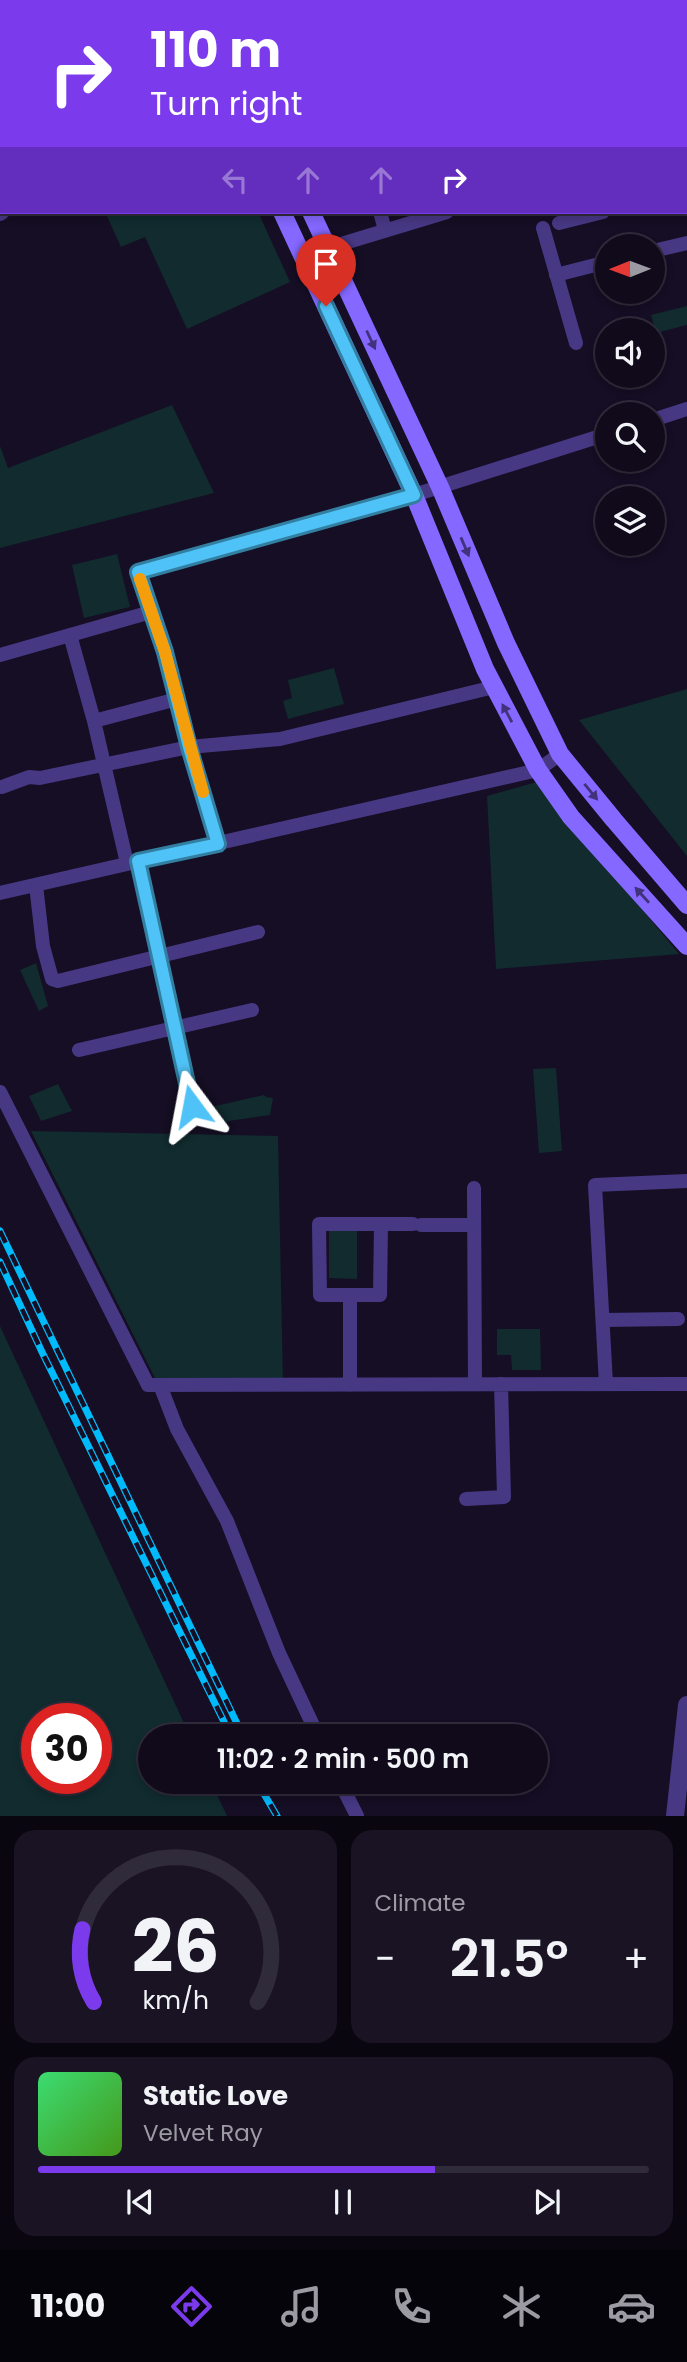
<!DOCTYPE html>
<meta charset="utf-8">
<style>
body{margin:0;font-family:Poppins,sans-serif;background:#191324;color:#f1f3f6;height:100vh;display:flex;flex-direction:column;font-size:26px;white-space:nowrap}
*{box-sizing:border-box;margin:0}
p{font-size:23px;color:#9c9aa3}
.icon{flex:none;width:38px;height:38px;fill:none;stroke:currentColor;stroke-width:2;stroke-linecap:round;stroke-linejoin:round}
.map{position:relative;height:1816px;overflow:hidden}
.details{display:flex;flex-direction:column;gap:14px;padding:14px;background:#09060f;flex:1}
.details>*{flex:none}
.banner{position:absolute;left:0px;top:0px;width:688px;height:214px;box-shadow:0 4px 10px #0003,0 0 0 2px #302b3a;background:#7c3aed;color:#fff;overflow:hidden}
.needle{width:46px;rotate:269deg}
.buttons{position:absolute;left:595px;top:234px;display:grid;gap:14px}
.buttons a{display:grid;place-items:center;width:70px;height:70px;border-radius:50%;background:#100a1b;box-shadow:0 4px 10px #0003,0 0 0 2px #302b3a;font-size:35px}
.speed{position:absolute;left:21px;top:1703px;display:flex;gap:14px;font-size:35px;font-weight:700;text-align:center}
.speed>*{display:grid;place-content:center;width:91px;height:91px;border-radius:50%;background:#100a1b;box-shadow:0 4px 10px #0003,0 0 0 2px #302b3a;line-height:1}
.speed .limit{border:10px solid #d22;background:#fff;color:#111}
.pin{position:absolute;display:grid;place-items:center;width:60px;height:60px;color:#fff;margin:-72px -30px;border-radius:50% 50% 50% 0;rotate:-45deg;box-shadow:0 0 7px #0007}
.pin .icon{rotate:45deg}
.me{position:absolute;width:77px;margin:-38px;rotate:347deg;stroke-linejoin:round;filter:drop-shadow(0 0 5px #0008)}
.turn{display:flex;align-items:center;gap:24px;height:147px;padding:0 35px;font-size:32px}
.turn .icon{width:91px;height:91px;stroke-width:2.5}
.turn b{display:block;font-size:49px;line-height:60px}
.lanes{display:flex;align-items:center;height:66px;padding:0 35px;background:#0003;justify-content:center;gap:35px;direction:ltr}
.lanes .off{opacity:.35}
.big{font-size:52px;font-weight:600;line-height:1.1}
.details .widget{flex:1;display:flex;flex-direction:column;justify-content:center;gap:10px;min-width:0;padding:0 24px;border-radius:21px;background:#191324}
.details .dial{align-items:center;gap:0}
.dial svg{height:182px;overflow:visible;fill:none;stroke:#302b3a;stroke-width:7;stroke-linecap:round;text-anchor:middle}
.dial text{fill:#f1f3f6;stroke:none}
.song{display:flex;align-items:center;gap:21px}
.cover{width:84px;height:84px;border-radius:10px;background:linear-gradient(135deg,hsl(140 70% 55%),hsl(100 70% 35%))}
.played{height:7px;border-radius:4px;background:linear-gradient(90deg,#7c3aed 65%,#302b3a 65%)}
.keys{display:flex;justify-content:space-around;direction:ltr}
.heat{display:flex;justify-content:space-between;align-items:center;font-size:38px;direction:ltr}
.details .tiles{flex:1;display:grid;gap:14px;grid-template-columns:1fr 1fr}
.widget:last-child{grid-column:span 2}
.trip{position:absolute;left:138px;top:1724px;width:410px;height:70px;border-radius:35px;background:#100a1b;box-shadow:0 4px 10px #0003,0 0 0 2px #302b3a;font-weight:600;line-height:70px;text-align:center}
.menu{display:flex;height:112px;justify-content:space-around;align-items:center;background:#06040b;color:#9c9aa3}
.menu .icon{width:49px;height:49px}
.menu .current{color:#7c3aed}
.menu b{font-size:32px;color:#f1f3f6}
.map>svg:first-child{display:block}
.green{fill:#112b2e;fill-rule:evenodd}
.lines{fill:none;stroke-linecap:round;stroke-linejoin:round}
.minor{stroke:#473884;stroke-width:14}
.tertiary{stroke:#473884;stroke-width:18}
.secondary{stroke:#8468ff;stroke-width:18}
.rail-casing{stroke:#00bbfc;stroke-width:7}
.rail{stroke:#150e24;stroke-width:4.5;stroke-dasharray:13;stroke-linecap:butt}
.oneway{fill:#41327c}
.route-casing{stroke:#337fa1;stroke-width:18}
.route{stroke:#4fc3f7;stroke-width:12}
.slow{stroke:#f59e0b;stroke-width:12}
</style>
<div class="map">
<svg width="687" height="1816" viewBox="0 0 687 1816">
<rect width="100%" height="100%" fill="#150e24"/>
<!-- green -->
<path class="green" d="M 105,212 L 258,212 L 290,282 L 187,329 L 145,237 L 121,247 Z
M 687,306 L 687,325 L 656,333 L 651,315 Z
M 172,405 L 214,493 L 0,548 L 0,446 L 8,468 Z
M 117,554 L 130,607 L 84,618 L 72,565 Z
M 334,668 L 344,704 L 288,719 L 283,701 L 292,698 L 288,680 Z
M 687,689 L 687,856 L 579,720 Z
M 537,782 L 679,954 L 496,969 L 487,796 Z
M 36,963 L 48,1006 L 39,1011 L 20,970 Z
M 556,1068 L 562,1151 L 539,1153 L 533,1069 Z
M 58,1084 L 72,1111 L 41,1121 L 29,1096 Z
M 264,1095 L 266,1097 L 273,1098 L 270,1115 L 222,1122 L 220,1115 L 211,1115 L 211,1107 Z
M 31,1131 L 278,1136 L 283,1384 L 156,1380 Z
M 329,1228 L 357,1229 L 357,1279 L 329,1278 Z
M 0,1326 L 190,1736 L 150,1736 L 150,1782 L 211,1782 L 227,1816 L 0,1816 ZM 37,1718 L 96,1718 L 96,1778 L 37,1778 Z
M 497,1329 L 540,1329 L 541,1370 L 512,1370 L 511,1355 L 497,1355 Z"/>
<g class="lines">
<!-- minor -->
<path class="minor" d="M 686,190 L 687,189
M 380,212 L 385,230
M 559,223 L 603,212
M 543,228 L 576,343
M 328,248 L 447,212
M 653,251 L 687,243
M 556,275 L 607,262
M 653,420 L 687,409
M 151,612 L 165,652 L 189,747 L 218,843
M 70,635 L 94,721
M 0,655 L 151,612 L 138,572 L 414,495 L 607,434
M 2,787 L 29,777 L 40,778 L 189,747 L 280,739 L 494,687
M 138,861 L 192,1106
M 127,863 L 94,721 L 177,699
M 36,885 L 43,946 L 52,979 L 58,981 L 258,932
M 0,893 L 538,770 L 560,754
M 79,1050 L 252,1010
M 0,1092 L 148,1385 L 687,1384
M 474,1188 L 475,1384
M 381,1225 L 380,1295 L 320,1295 L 319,1224 L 413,1224
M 421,1225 L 474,1225
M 350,1295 L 350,1385
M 603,1320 L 678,1319
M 606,1384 L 595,1185 L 687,1181
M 160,1385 L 177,1429 L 227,1521 L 279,1653 L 318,1736
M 466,1499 L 504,1497 L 501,1384
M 340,1782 L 357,1816"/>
<!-- tertiary -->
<path class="tertiary" d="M 154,2 L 155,0
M 192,2 L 194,0
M 0,171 L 2,169
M 0,212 L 2,210
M 675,1816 L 687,1705"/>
<!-- secondary -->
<path class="secondary" d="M 182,0 L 183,2
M 215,0 L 216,2
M 282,212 L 414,495 L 485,669 L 538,770 L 571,817 L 687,946
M 311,212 L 440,487 L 506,643 L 560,754 L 614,820 L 687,905"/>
<!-- rail casing -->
<g class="rail-casing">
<path id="rail" d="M 0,1231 L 243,1736
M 0,1262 L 42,1352 L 231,1736
M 257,1782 L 277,1816"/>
</g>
<!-- rail -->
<use href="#rail" class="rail"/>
</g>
<!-- one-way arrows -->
<defs><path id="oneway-solid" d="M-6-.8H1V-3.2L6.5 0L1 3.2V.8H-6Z" transform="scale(1.75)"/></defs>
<g class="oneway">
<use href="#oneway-solid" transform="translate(371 340) rotate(65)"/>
<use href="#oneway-solid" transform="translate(465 547) rotate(67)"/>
<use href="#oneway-solid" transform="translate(507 713) rotate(-118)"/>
<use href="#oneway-solid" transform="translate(591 792) rotate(51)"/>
<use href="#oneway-solid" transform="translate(642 895) rotate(-132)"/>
</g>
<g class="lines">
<!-- route casing -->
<g class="route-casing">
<path id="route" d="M 192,1106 L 138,861 L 218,844 L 189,747 L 165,652 L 138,572 L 414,495 L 326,306"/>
</g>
<!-- route -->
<use href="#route" class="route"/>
<!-- slow -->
<path class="slow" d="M 140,579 L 165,652 L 203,792"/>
</g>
</svg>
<div class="buttons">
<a><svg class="needle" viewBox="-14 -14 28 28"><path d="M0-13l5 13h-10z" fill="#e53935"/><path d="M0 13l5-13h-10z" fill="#9c9aa3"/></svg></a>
<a><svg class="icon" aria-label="sound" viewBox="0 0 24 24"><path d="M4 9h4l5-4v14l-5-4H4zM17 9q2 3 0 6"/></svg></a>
<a><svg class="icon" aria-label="search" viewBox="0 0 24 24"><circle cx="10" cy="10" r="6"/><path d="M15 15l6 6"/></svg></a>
<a><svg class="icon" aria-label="layers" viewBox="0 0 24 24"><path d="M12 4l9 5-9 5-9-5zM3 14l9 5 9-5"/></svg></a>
</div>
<div class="speed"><div class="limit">30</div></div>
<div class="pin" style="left:326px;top:306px;background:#d93025"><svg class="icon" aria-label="arrive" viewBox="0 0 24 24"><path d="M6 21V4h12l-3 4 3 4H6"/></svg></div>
<svg class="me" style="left:192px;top:1106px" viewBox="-20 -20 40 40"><path d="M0-17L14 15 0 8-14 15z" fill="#4fc3f7" stroke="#fff" stroke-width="4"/></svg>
<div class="trip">11:02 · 2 min · 500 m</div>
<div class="banner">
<div class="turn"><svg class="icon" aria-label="right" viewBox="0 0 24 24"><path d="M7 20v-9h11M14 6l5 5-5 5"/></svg><div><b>110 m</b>Turn right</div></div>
<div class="lanes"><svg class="icon off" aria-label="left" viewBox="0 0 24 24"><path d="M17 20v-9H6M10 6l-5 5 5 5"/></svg><svg class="icon off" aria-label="ahead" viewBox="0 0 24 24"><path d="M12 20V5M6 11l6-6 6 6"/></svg><svg class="icon off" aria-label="ahead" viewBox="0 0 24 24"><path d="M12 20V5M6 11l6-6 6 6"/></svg><svg class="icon" aria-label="right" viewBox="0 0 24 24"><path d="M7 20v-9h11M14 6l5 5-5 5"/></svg></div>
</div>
</div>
<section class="details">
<div class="tiles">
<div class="widget dial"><svg viewBox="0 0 100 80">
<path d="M14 69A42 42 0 1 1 86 69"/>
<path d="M14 69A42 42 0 0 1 9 37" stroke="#7c3aed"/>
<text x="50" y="56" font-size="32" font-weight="700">26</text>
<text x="50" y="72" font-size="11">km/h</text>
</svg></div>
<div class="widget"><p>Climate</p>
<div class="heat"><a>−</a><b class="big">21.5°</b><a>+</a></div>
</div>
<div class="widget">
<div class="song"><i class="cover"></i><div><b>Static Love</b><p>Velvet Ray</p></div></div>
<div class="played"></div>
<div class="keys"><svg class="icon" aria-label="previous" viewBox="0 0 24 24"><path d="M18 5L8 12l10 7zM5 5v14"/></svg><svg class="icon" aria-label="pause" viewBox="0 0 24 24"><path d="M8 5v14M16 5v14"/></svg><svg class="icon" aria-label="next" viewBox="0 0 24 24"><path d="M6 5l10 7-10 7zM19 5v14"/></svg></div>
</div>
</div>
</section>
<nav class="menu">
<b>11:00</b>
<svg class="icon current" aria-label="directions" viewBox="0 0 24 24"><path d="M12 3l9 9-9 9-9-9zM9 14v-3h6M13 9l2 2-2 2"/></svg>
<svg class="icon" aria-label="music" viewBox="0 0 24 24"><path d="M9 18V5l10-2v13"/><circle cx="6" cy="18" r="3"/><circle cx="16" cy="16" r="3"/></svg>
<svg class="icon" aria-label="phone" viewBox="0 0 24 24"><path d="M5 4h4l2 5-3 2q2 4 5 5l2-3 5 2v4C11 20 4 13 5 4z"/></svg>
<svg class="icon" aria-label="climate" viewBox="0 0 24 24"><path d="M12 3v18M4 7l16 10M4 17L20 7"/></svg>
<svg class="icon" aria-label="car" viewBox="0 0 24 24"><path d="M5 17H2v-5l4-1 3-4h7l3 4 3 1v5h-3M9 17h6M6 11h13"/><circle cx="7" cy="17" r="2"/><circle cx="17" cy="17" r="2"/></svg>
</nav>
